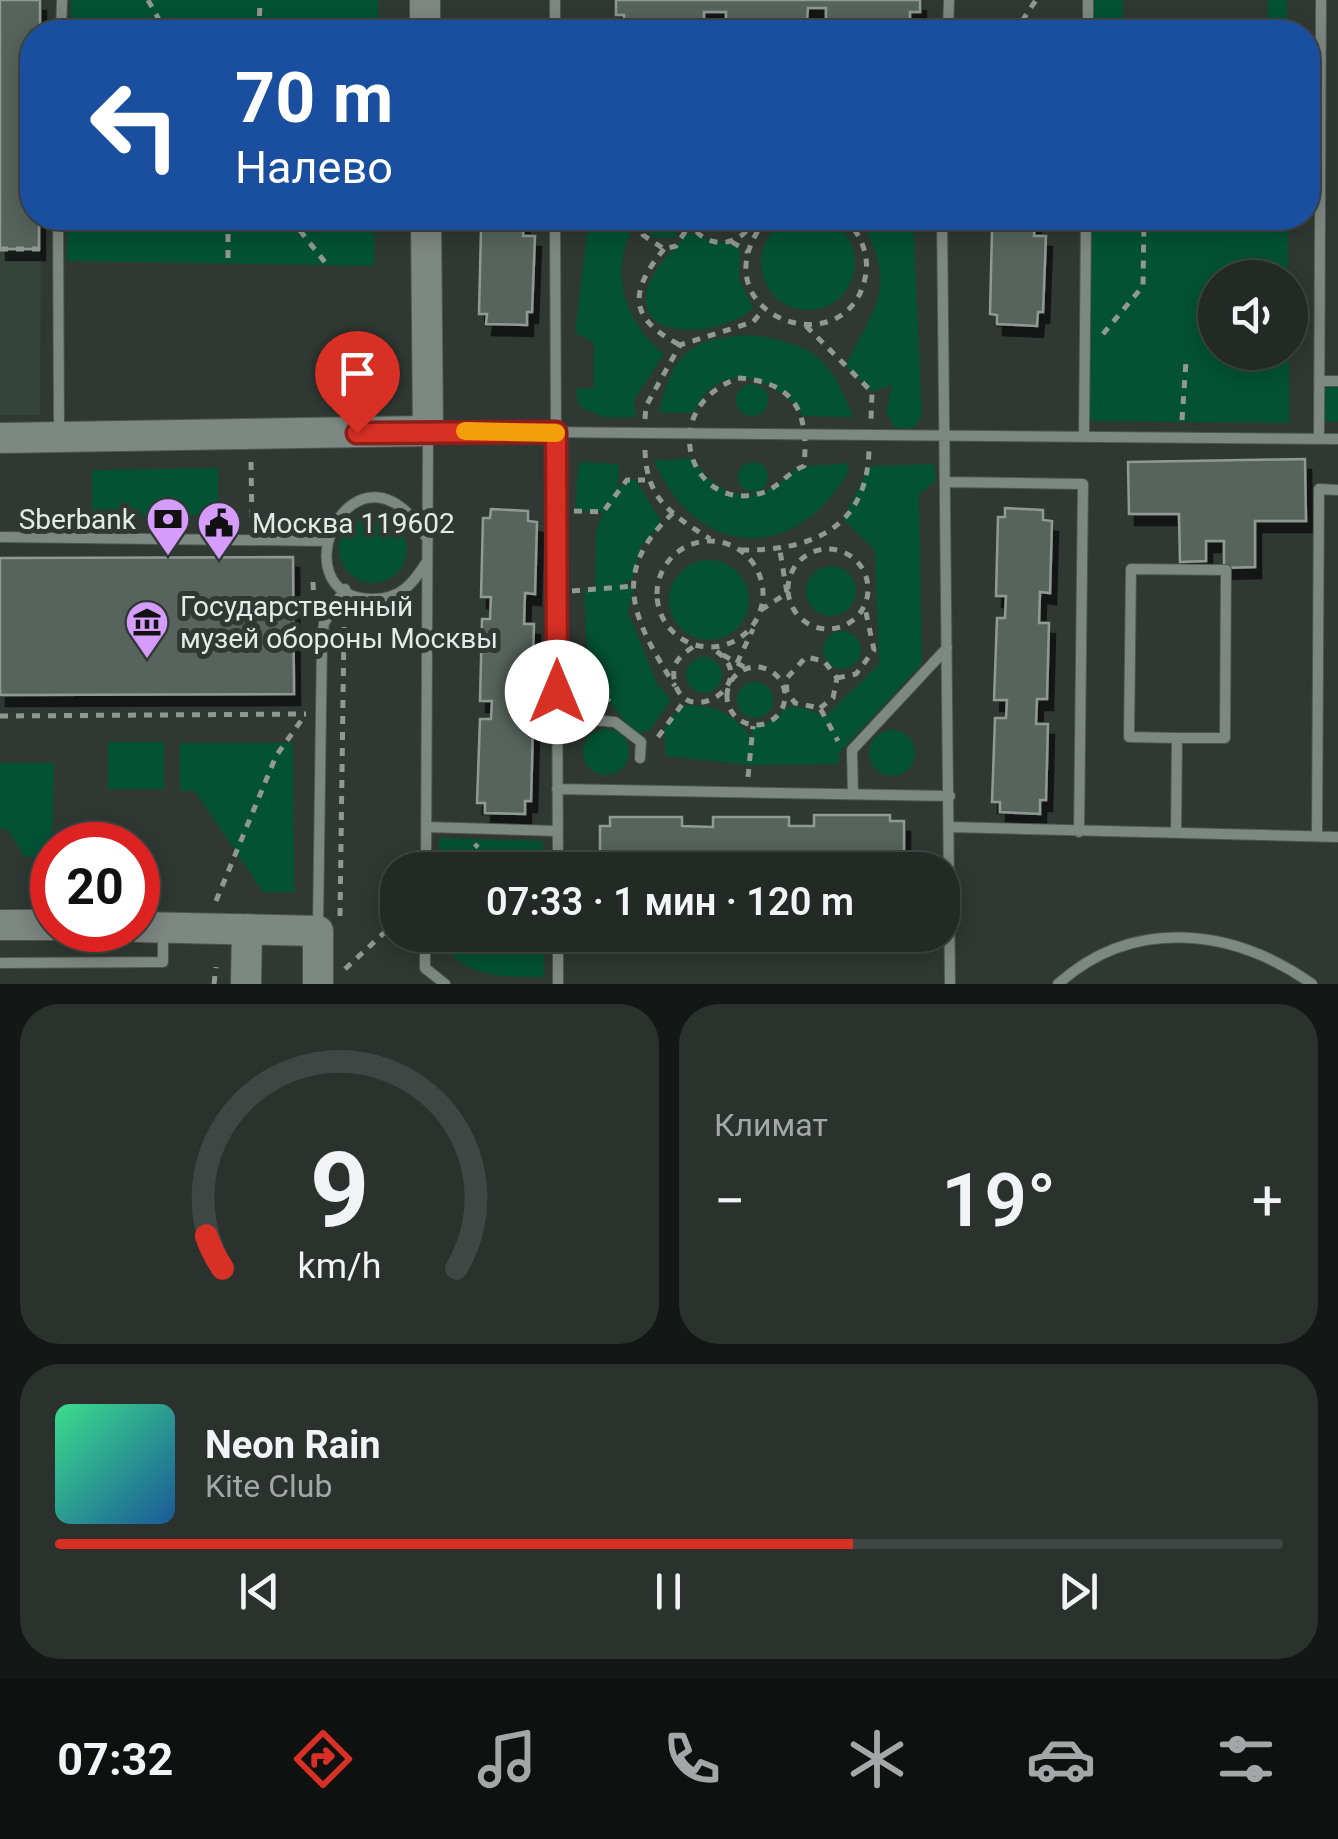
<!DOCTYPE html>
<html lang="ru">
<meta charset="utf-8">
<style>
body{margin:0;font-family:Roboto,sans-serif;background:#2b322e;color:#f1f3f6;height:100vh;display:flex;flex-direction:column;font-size:38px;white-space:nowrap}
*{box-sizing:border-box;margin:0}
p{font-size:32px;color:#a3a7a7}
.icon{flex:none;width:55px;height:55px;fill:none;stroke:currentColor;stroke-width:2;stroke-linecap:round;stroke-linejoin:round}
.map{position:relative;height:984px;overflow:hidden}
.panel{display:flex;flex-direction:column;gap:20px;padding:20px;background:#131715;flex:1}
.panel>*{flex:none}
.guide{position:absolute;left:20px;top:20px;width:1300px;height:210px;border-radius:40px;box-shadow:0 5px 25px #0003,0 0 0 2px #404643;background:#1a4fa0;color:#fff;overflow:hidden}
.buttons{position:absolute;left:1198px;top:260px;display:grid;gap:20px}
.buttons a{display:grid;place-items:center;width:110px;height:110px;border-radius:50%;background:#232a26;box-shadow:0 5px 25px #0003,0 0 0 2px #404643;font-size:50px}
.speed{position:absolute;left:30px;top:822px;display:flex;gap:20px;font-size:50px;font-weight:700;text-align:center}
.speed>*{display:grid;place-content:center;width:130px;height:130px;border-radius:50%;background:#232a26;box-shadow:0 5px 25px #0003,0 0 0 2px #404643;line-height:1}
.speed .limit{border:15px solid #d22;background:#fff;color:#111}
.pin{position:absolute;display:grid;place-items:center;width:85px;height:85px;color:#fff;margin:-102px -42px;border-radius:50% 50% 50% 0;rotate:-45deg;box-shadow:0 0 10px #0007}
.pin .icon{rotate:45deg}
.me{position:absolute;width:110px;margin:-55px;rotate:0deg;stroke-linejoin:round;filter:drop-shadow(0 0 8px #0008)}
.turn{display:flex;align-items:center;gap:35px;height:210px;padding:0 50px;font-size:45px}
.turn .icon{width:130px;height:130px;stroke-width:2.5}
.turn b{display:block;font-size:70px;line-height:85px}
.big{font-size:75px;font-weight:600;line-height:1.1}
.panel .tile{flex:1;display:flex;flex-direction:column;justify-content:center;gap:15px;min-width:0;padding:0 35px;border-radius:40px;background:#2b322e}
.panel .dial{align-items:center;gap:0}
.dial svg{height:260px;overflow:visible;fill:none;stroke:#404643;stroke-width:7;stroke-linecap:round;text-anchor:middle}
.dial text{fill:#f1f3f6;stroke:none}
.song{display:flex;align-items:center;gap:30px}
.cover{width:120px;height:120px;border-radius:15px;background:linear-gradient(135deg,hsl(150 70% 55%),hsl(210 70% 35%))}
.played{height:10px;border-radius:5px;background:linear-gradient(90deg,#d93025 65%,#404643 65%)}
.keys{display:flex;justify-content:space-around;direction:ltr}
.heat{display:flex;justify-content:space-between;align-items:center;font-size:55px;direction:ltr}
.panel .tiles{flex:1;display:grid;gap:20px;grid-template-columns:1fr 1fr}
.tile:last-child{grid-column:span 2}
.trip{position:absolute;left:380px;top:852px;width:580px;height:100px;border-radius:40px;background:#232a26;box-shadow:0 5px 25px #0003,0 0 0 2px #404643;font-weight:600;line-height:100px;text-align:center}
.tabs{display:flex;height:160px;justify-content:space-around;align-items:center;background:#0e110f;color:#a3a7a7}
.tabs .icon{width:70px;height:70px}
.tabs .on{color:#d93025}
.tabs b{font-size:45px;color:#f1f3f6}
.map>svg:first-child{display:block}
.built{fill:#34443b}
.green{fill:#035235}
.building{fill:#59635d;stroke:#8f9a94;stroke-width:2.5;filter:url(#shadow)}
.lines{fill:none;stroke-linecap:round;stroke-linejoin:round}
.lane-casing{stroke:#4c5550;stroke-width:12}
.secondary-casing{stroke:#4c5550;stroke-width:32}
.path{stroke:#919894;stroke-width:5;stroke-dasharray:8 8;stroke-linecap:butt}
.lane{stroke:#7e8882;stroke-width:10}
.secondary{stroke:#7e8882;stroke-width:30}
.route-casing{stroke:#8d1f18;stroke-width:25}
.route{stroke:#d93025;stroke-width:18}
.slow{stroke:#f59e0b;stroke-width:18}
.labels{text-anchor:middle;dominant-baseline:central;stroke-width:10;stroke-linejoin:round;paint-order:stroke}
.poi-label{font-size:28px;fill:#e4eae7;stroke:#2f3833;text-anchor:start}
</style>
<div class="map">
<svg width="1338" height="984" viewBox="0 0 1338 984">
<defs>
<filter id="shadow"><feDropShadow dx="6" dy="11" stdDeviation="0" flood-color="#0009"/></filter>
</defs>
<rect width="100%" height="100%" fill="#2f3833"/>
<!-- built -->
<path class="built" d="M 0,0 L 41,0 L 41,32 L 32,32 L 32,218 L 41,218 L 40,415 L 0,415 Z"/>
<!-- green -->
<path class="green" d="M 71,0 L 378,0 L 378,32 L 71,32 Z
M 1088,0 L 1123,0 L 1124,32 L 1088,32 Z
M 1268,0 L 1286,0 L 1289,32 L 1267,32 Z
M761 263a47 47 0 1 1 94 0a47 47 0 1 1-94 0Z
M 68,218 L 375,218 L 374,266 L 67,261 Z
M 589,218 L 639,218 C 607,263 621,320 664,354 L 634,400 L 636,417 L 605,418 L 580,407 L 575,389 L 594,388 L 594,343 L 575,332 Z
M 647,218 L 682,218 L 675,237 L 655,238 L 648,231 Z
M 697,218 L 744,218 C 731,238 711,236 697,218 Z
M 876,218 L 913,218 L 922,415 L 914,428 L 895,428 L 886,412 L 892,385 L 872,392 L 846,366 C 868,314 899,293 866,230 Z
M 1086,218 L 1288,218 L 1288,277 L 1215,278 L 1215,352 L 1289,353 L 1289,423 L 1084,421 Z
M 688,233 L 740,247 L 739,279 L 753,307 C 734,332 643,346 646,298 C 647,273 673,250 688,233 Z
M 753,335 C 816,345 830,358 853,417 L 803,416 C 776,376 716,357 694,413 L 659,413 C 673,352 691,337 753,335 Z
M 1319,381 L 1338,381 L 1338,422 L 1319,421 Z
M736 400a16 16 0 1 1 32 0a16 16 0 1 1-32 0Z
M 692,458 C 723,504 760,507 798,467 L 847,463 L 849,471 C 795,565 697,559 654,461 Z
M 579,462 L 619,464 L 617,488 L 627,480 L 636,480 L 662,523 L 641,546 L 633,578 L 621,586 L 634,586 L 628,612 L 657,684 L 671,700 L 650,730 L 636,735 L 603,694 L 589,693 L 584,590 L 595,588 L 596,533 L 603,512 L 575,511 Z
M738 477a15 15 0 1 1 30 0a15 15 0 1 1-30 0Z
M 934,464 L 936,480 L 919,495 L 922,664 L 839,753 L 839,764 L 750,765 L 666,756 L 664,730 L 680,706 C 710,702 734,713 751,737 L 753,726 C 796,721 769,691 825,717 L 879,664 L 875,551 L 843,519 L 869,466 Z
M 218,468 L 218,516 L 92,515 L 92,470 Z
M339 549a34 34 0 1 1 68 0a34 34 0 1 1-68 0Z
M669 600a40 40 0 1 1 80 0a40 40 0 1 1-80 0Z
M806 591a25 25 0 1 1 50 0a25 25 0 1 1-50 0Z
M823 650a19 19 0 1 1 38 0a19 19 0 1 1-38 0Z
M686 675a18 18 0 1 1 36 0a18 18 0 1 1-36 0Z
M737 700a18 18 0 1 1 36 0a18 18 0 1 1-36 0Z
M583 752a23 23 0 1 1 46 0a23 23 0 1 1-46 0Z
M869 753a23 23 0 1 1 46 0a23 23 0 1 1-46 0Z
M 108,742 L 164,742 L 164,789 L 108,789 Z
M 180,743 L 293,743 L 294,892 L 263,892 L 195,791 L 180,790 Z
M 0,763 L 54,763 L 52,857 L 25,857 L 8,830 L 0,829 Z
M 439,838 L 543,841 L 543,870 L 439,870 Z
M 440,935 L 544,935 L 544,977 C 503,977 458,979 440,935 Z"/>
<!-- building -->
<path class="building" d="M 0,0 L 40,0 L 40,32 L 32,32 L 32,218 L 39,218 L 39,249 L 0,249 Z
M 616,0 L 920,0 L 920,12 L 910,12 L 910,20 L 826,20 L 826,8 L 808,8 L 807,20 L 726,20 L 726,12 L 704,12 L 704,22 L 624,22 L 624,15 L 616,15 Z
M 492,20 L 530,21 L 529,32 L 537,32 L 485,32 L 492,29 Z
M 1003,21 L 1041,22 L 1040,32 L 1050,32 L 996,32 L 1003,29 Z
M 493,218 L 524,218 L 523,236 L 535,236 L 532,312 L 527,312 L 527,325 L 486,324 L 487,314 L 479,314 L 481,230 L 493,230 Z
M 1004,218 L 1035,218 L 1034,236 L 1046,236 L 1043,312 L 1038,312 L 1037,326 L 997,324 L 997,315 L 990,314 L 992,230 L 1004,230 Z
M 1305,459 L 1306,521 L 1255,521 L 1255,567 L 1224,568 L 1224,541 L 1206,541 L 1206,561 L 1180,562 L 1179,514 L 1129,514 L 1128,462 Z
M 1005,508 L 1043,510 L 1043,520 L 1052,521 L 1050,593 L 1040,592 L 1039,623 L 1049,623 L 1047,699 L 1037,699 L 1036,724 L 1048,724 L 1046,800 L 1040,800 L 1040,814 L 1000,812 L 1000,802 L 992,802 L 995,718 L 1006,718 L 1007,700 L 994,700 L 997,618 L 1005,618 L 1006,596 L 996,596 L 998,517 L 1005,517 Z
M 491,509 L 528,511 L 528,521 L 537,522 L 535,594 L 525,593 L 524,624 L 534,624 L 532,700 L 523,700 L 522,725 L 533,725 L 531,801 L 525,801 L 525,814 L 485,813 L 485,803 L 477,803 L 480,719 L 491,719 L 492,701 L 480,701 L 482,619 L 490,619 L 491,597 L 481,597 L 483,518 L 490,518 Z
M 293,557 L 294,694 L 0,695 L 0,558 Z
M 293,557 L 294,694 L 0,695 L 0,558 Z
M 814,815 L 890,815 L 890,821 L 904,821 L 904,861 L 894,861 L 894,869 L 810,868 L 809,857 L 791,857 L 791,869 L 710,869 L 710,861 L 688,860 L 688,870 L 608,870 L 608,863 L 600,863 L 600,826 L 610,826 L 610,817 L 682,817 L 682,826 L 713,827 L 713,817 L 789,817 L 789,826 L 814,826 Z"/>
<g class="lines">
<!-- lane casing -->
<g class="lane-casing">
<path id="lane" d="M 555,0 L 555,32
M 61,32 L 62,0
M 948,32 L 949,0
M 1088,32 L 1088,0
M 58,218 L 59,431
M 555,218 L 558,870
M 942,218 L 950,984
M 1319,381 L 1338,381
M 1084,437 L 1086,218
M 1319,439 L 1321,0
M 946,482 L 1083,484 L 1079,832
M 0,537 L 326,541
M 426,563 C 412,585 400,599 373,599 C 273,598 355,420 426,537
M 557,717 L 615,722 L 641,742 L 640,758
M 557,789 L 950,796
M 853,794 L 852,750 L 947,648
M 426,827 L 557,831
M 950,827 L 1338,837
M 1176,833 L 1177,738 L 1225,738 L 1226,570 L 1131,569 L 1129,737 L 1177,738
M 1317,836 L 1319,489 L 1338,490
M 426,870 L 428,431 L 1338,439
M 318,925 L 322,640 L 324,623 L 345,589
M 425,935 L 425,968 L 445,984
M 558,935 L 558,984
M 0,963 L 163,962 L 163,931
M 1058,984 C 1133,916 1233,928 1312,984"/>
</g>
<!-- secondary casing -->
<g class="secondary-casing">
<path id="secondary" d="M 425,0 L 425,32
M 0,438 L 428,431 L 426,218
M 0,925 L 52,925
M 138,927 L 318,931 L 318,984
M 246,984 L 247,929"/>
</g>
<!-- path -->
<path class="path" d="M 148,0 L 166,32
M 1022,21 L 1036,0
M 259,32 L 260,0
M 228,218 L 228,264
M 290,218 L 328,266
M 641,218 L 643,235 L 664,249 L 676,246 L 690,224
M 688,218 C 700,250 742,251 754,218
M 767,218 C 689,314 851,372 866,273 C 869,253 859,230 843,218
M 732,242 L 748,252
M 0,249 L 42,249
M 664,249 C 629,292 628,318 680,345
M 806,326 L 872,392 L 871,419
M 1103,334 L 1143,286 L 1144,218
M 373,375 L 401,376
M 738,378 C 796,382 809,413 804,466 C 787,472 778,490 758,494 C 691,511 654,410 738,378 Z
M 645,419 L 646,406 L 680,345 L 753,322 L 764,309
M 1182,420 L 1186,361
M 645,450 C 646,499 671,514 710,539
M 251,462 L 252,526
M 574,511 L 603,512 L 627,480 L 645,480
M 673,513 C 608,573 634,621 675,686
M657 594a53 53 0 1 1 106 0a53 53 0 1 1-106 0Z
M788 589a40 40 0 1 1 80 0a40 40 0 1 1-80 0Z
M 741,550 C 810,551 867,529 869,450
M 313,582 L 314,606
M 572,591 L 634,586
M 761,610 L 787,593 L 780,551
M 693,647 C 681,655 672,662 674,678 C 682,734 767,681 713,649
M 723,655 L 746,668
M 737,663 L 753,629
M727 696a29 29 0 1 1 58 0a29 29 0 1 1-58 0Z
M 837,678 L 856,674 L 874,650 L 865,608
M 573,693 L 603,694 L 612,705
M 820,708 L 833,698 L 837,678 L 824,661 L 806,657 L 786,679 L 787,692 L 795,703 L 820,708 L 838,741
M 0,716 L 306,714
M 658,737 L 686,699
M 748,777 L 753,726
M 452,870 L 478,844
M 216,901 L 276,756 L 303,718
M 340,916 L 344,627
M 345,969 L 398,920
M 214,984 L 216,967"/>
<!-- lane -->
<use href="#lane" class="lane"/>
<!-- secondary -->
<use href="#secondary" class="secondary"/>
</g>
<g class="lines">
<!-- route casing -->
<g class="route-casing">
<path id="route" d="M 357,433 L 556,432 L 557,692"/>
</g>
<!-- route -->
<use href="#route" class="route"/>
<!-- slow -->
<path class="slow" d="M 465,431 L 556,433"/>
</g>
<!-- icons -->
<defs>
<g id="bank-pin" transform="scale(2.25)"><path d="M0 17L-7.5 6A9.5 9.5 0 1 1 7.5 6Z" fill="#d59cfb" stroke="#2f3833"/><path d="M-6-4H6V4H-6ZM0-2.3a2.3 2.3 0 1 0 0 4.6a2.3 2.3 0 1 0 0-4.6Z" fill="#111"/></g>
<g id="civic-pin" transform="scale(2.25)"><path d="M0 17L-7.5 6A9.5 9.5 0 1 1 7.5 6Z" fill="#d59cfb" stroke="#2f3833"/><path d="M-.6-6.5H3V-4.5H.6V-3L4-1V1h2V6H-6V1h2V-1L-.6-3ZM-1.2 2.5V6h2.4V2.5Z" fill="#111"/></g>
<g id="museum-pin" transform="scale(2.25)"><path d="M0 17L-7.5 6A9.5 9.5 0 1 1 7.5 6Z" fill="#d59cfb" stroke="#2f3833"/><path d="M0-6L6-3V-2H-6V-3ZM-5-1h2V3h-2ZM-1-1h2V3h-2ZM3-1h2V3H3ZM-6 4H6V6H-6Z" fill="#111"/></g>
</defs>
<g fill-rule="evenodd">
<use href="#bank-pin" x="168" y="519"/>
<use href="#civic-pin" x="219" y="523"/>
<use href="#museum-pin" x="147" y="622"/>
</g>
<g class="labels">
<!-- poi labels -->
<g class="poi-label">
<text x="136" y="519" text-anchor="end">Sberbank</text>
<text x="252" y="523">Москва 119602</text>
<text x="180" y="606">Государственный<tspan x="180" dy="32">музей обороны Москвы</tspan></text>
</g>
</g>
</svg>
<div class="buttons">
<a><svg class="icon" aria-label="sound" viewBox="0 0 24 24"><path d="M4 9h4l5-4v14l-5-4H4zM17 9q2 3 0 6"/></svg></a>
</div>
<div class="speed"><div class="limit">20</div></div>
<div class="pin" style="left:357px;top:433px;background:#d93025"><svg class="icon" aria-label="arrive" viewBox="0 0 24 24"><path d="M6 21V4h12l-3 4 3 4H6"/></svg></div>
<svg class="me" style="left:557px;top:692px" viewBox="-20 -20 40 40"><circle r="19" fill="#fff"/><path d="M0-13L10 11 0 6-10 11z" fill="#d93025"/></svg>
<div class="trip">07:33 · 1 мин · 120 m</div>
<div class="guide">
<div class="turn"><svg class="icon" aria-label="left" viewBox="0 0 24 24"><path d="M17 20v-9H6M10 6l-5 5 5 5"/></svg><div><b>70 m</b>Налево</div></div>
</div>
</div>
<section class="panel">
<div class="tiles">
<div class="tile dial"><svg viewBox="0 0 100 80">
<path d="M14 69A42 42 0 1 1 86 69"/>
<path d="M14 69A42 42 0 0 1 9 59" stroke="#d93025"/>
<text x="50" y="56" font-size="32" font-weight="700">9</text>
<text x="50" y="72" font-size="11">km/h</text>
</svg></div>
<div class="tile"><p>Климат</p>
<div class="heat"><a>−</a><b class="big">19°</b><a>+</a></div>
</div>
<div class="tile">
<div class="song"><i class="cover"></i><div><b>Neon Rain</b><p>Kite Club</p></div></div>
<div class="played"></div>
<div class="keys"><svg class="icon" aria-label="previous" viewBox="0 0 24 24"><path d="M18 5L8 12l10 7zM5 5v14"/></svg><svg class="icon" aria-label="pause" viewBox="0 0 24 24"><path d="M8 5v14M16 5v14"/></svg><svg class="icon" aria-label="next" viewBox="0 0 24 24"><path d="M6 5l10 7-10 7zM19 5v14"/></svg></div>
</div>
</div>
</section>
<nav class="tabs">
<b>07:32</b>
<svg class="icon on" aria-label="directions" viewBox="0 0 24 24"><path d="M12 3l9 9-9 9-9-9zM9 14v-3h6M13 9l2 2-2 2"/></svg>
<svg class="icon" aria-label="music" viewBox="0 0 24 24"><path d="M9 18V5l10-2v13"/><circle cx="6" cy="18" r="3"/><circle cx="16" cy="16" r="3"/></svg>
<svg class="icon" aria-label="phone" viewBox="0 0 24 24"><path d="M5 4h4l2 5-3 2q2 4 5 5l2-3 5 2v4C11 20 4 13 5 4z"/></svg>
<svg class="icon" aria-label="climate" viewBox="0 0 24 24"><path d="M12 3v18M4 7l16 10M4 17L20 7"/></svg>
<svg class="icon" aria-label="car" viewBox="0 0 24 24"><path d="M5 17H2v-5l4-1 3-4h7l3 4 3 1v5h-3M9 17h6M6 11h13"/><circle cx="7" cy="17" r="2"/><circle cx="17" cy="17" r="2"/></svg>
<svg class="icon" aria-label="filters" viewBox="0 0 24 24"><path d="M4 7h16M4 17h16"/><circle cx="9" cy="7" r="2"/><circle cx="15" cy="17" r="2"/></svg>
</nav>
